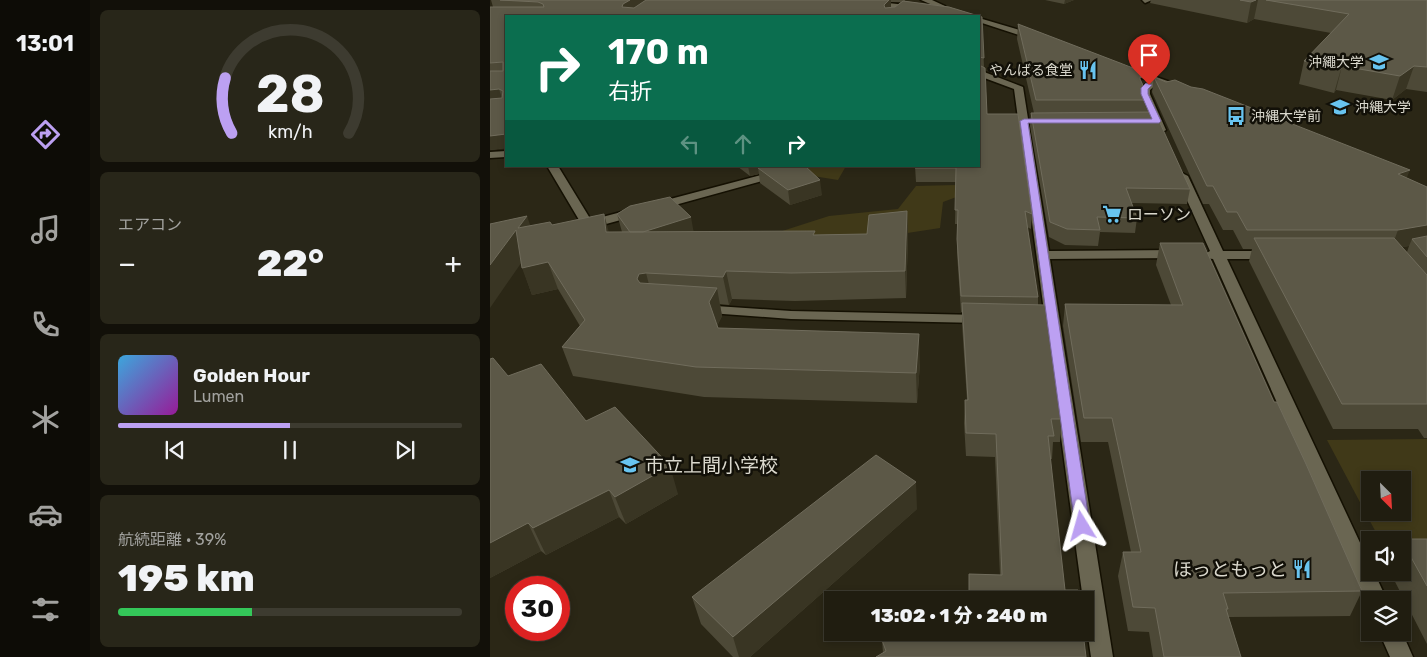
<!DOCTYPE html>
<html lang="ja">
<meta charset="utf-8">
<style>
body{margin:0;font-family:Rubik,"Noto Sans JP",sans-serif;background:#282619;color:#f1f3f6;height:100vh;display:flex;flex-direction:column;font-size:19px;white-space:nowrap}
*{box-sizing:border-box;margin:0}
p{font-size:16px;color:#a2a29f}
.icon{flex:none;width:28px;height:28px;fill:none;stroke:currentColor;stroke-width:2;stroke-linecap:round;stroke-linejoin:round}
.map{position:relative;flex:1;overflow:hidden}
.details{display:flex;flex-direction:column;gap:10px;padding:10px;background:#121009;width:400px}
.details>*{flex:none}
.hud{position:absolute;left:15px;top:15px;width:475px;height:152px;border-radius:0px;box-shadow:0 2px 8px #0003,0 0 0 1px #3d3b30;background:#0b6e4f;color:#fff;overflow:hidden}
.needle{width:32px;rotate:156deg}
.tools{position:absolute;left:871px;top:471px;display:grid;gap:10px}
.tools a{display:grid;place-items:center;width:50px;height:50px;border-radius:0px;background:#201d10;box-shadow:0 2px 8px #0003,0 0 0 1px #3d3b30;font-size:25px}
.speed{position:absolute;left:15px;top:576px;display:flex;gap:10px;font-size:25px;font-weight:700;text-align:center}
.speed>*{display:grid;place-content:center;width:65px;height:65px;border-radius:50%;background:#201d10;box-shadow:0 2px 8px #0003,0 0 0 1px #3d3b30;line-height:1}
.speed .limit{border:8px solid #d22;background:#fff;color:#111}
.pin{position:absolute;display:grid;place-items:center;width:42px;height:42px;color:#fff;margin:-51px -21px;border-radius:50% 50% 50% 0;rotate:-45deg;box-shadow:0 0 5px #0007}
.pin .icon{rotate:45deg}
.me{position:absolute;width:55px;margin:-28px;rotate:352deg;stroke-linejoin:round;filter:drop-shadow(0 0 4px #0008)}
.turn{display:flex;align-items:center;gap:18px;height:105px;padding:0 20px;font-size:22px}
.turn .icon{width:65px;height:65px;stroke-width:2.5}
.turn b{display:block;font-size:35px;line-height:42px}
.lanes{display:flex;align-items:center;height:48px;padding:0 20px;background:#0003;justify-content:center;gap:25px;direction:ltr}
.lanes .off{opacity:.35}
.big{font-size:38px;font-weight:800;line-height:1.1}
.details .card{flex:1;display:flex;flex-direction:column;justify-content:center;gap:8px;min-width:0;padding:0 18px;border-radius:8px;background:#282619}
.details .dial{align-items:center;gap:0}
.dial svg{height:130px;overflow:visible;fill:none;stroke:#3d3b30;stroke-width:7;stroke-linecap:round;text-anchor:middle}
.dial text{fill:#f1f3f6;stroke:none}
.song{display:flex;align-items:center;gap:15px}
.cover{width:60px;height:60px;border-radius:8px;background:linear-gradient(135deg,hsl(200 70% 55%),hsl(300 70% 35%))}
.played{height:5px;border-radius:2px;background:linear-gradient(90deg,#bca0f2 50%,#3d3b30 50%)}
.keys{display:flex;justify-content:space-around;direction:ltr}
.heat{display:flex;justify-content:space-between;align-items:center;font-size:28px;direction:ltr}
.charge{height:8px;border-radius:4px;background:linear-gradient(90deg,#34c759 39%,#3d3b30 0)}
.trip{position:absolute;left:334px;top:591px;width:270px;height:50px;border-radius:0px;background:#201d10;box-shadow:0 2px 8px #0003,0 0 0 1px #3d3b30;font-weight:800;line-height:50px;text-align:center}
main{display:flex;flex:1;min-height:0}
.tab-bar{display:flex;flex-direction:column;width:90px;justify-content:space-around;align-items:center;background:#0d0c06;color:#a2a29f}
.tab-bar .icon{width:35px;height:35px}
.tab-bar .active{color:#bca0f2}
.tab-bar b{font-size:22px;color:#f1f3f6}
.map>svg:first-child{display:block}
.green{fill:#403918;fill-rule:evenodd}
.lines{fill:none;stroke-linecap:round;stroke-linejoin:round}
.street-casing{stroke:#141002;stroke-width:3}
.secondary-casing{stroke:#141002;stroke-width:3}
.street{fill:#6a6652;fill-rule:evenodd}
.secondary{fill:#6a6652;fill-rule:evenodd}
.wall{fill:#4d4937;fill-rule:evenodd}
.shaded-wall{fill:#393523}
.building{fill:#5c5847;stroke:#706c5c}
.route{fill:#bca0f2;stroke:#7a689d}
.labels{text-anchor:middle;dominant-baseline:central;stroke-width:5;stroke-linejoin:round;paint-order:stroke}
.far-poi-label{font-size:14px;fill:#dad8cd;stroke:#121008;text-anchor:end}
.poi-label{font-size:16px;fill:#dad8cd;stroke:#121008;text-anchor:start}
.near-poi-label{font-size:19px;fill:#dad8cd;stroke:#121008;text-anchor:start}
</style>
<main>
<nav class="tab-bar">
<b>13:01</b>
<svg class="icon active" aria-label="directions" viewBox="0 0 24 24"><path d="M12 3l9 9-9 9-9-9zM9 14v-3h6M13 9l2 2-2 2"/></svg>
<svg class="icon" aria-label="music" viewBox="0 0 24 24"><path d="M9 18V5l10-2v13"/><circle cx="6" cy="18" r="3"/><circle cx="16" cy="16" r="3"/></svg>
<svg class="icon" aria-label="phone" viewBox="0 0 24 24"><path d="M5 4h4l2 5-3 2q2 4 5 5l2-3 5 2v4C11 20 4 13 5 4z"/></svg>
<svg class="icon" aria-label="climate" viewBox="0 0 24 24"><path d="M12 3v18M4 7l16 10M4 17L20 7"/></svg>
<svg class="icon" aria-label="car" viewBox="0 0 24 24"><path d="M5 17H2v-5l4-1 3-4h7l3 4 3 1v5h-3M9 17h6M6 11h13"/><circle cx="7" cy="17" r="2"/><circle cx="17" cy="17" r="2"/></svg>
<svg class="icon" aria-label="filters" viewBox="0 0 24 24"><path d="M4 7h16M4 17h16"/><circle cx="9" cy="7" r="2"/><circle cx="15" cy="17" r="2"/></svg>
</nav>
<section class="details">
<div class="card dial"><svg viewBox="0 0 100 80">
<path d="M14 69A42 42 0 1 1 86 69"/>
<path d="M14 69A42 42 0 0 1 10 35" stroke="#bca0f2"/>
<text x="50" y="56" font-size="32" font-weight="700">28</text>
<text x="50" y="72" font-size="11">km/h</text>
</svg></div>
<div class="card"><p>エアコン</p>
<div class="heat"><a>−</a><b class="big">22°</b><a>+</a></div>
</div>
<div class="card">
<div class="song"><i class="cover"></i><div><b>Golden Hour</b><p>Lumen</p></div></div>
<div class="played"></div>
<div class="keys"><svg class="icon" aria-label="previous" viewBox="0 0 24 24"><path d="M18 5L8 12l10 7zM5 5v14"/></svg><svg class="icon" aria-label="pause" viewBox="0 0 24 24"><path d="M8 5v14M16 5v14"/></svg><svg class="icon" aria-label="next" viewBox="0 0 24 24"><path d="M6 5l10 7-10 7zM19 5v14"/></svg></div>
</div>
<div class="card"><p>航続距離 · 39%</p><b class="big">195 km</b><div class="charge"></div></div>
</section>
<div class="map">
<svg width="937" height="657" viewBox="0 0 937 657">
<rect width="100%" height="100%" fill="#2b2716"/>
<!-- green -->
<path class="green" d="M 296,166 L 356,166 L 348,180 L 292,171 Z
M 467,185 L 469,196 L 453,202 L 450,228 L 313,249 L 267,239 L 339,216 L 408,209 L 426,186 Z
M 937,439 L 937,557 L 912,540 L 890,540 L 837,440 ZM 880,480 L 912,480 L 912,512 L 880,512 Z"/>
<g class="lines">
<!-- street casing -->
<g class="street-casing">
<path id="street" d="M 431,0 L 442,0 L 455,6 L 451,13 L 445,13 L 447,7 Z
M 652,0 L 662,0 L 655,3 Z
M 489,70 L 533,87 L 559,251 L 687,250 L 694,254 L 687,258 L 560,259 L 623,657 L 601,657 L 595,616 L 595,600 L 593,600 L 524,89 L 489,76 Z
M 666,77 L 671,80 L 660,90 L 660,94 L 676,130 L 671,133 L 666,130 L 650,94 L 652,87 Z
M 16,151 L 16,157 L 0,158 L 0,152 Z
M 57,166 L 68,166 L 101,220 L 271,175 L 278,166 L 289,166 L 279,179 L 98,229 L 92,225 Z
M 692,173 L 698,176 L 733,251 L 779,251 L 786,255 L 779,259 L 737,259 L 880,564 L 880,572 L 884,572 L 897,600 L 880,600 L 880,607 L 875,600 L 723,259 L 715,258 L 713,255 L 720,251 L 686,176 Z
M 211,305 L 301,311 L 490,315 L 495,316 L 497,319 L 495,322 L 490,323 L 301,319 L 206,312 L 204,309 L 206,306 Z
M 889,632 L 912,632 L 923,657 L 900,657 Z"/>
</g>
<!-- secondary casing -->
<g class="secondary-casing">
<path id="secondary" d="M 378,1 L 427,6 L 431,8 L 427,10 L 381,5 L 377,3 Z
M 489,18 L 550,36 L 551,38 L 544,40 L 489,22 Z
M 632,65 L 686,84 L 688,86 L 686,88 L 680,88 L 629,70 L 629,66 Z"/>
</g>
<!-- street -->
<use href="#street" class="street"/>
<!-- secondary -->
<use href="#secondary" class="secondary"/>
</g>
<!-- wall -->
<path class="wall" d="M 1,0 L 415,0 L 415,1 L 459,7 L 492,17 L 494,68 L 495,68 L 497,114 L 528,114 L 542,214 L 541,229 L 537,227 L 548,297 L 548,305 L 556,305 L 572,419 L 570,442 L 563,442 L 562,459 L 560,459 L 575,590 L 588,590 L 589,600 L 434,600 L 435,591 L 479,591 L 479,574 L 510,575 L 505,457 L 476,456 L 474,423 L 475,400 L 477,400 L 472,324 L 472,312 L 471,312 L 467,253 L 467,224 L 465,224 L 466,182 L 426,182 L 425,166 L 489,166 L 489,16 L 16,16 L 16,148 L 0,150 L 0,7 L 3,7 ZM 401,2 L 411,2 L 405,7 L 401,8 Z
M 555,0 L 584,0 L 574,4 Z
M 661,0 L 937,0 L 937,92 L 916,89 L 902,100 L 846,90 L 844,93 L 809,84 L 814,61 L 841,33 L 764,19 L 757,23 L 660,3 Z
M 528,24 L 650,79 L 660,100 L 659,112 L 700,189 L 697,204 L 642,203 L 647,218 L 645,233 L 610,232 L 608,246 L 575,245 L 559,237 L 540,126 L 541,113 L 544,113 L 527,39 Z
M 664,77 L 917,178 L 937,187 L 937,438 L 934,438 L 928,429 L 843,429 L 759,261 L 762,249 L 753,249 L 743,230 L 733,230 L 719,204 L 713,204 L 662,92 ZM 919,246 L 917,252 L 912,247 Z
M 247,166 L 315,166 L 332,195 L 300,205 L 270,183 L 269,174 L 260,176 Z
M 417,211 L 418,237 L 416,298 L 305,301 L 242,299 L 239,305 L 230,304 L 232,316 L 227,326 L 228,328 L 430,363 L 427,403 L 214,397 L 83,376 L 72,347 L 90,326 L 68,289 L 42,295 L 31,263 L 40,226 L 62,225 L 119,232 L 132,232 L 127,214 L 204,231 L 325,235 L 377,234 Z
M 670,243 L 784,402 L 872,591 L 860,616 L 738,617 L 751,657 L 663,657 L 659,632 L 638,631 L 628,576 L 633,552 L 641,552 L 618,442 L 591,442 L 573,326 L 575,304 L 681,305 L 666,265 Z
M 18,376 L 96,421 L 188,494 L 136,524 L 129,517 L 56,555 L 51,551 L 0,578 Z
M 427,509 L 260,657 L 243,657 L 211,624 L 202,597 Z
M 911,539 L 937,539 L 937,644 L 900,572 L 912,572 L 912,540 L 911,540 Z
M 593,632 L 393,653 L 392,640 Z"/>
<!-- shaded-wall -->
<path class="shaded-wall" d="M 140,0 L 158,0 L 135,16 L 132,7 L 133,4 Z
M 399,0 L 401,0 L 401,9 L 395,15 L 394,5 Z
M 575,0 L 584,0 L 574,4 Z
M 766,0 L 768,0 L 764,19 L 757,23 L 761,2 Z
M 852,66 L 846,90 L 844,93 L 851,69 Z
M 924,66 L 916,89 L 902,100 L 910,76 Z
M 9,89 L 13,101 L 0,103 L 0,90 Z
M 16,134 L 16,148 L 0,150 L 0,136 Z
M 258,166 L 276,166 L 268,168 L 269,174 L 260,176 Z
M 920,170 L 913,187 L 908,174 Z
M 330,180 L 332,195 L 300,205 L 298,190 Z
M 417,211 L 418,237 L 416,298 L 415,271 Z
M 114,214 L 121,240 L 116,232 Z
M 37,216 L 46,242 L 28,228 Z
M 201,217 L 204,234 L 142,235 Z
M 937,225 L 937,243 L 922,239 L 919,246 L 901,249 L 908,230 Z
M 26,230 L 36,256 L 0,308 L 0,265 Z
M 58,262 L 68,289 L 42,295 L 32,268 Z
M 236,271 L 242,299 L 239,305 L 233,277 Z
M 156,273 L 163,300 L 147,279 L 149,274 Z
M 227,288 L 232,316 L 225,330 L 219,302 Z
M 429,334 L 430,363 L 427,403 L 426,373 Z
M 180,466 L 188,494 L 136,524 L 125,497 Z
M 426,482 L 427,509 L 260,657 L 249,657 L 243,637 Z
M 119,490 L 129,517 L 56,555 L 43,528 Z
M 38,523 L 51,551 L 0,578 L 0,543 Z"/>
<!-- building -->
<path class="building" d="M 10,0 L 140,0 L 133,4 L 132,7 L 144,8 L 156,0 L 399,0 L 394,5 L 395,8 L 405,7 L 413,1 L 459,7 L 492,17 L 494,58 L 489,57 L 489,16 L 16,16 L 16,134 L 0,136 L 0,99 L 12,98 L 13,91 L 9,89 L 0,90 L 0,71 L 13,71 L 13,62 L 0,63 L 0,7 L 54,7 L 53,4 L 48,2 Z
M 750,0 L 766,0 L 761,2 Z
M 776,0 L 937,0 L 937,67 L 924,66 L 910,76 L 852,66 L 851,69 L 814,61 L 859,14 Z
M 528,24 L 651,71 L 650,79 L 660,100 L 546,100 Z
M 489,65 L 495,68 L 497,114 L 528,114 L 542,214 L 535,211 L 548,297 L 471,296 L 467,239 L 468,210 L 465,210 L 466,168 L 425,168 L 425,166 L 489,166 Z
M 664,77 L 676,82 L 685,80 L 701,87 L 713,89 L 920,170 L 908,174 L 937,187 L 937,225 L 908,230 L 757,230 L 747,212 L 737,212 L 723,186 L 717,186 Z
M 665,112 L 700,189 L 636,188 L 647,218 L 607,217 L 610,230 L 577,229 L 560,222 L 541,113 Z
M 274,166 L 315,166 L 330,180 L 298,190 L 268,168 Z
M 180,197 L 201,217 L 153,232 L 140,232 L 127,214 L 140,206 Z
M 417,211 L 415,271 L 301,273 L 236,271 L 233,277 L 156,273 L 149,274 L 147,279 L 150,283 L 227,288 L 219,302 L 228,328 L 429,334 L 426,373 L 206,367 L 72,347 L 95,320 L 58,262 L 32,268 L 26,230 L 0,265 L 0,224 L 37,216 L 28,228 L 60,222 L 62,225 L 114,214 L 116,232 L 325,231 L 323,235 L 377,234 L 379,215 Z
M 937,236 L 937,257 L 922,239 Z
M 764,238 L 904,238 L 937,275 L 937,404 L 852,404 Z
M 670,243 L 713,243 L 784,402 L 787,402 L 816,464 L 872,591 L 733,593 L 738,609 L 736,609 L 751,657 L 674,657 L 665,608 L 643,607 L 633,552 L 651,552 L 622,418 L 594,418 L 575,304 L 693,305 Z
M 472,303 L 556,305 L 572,419 L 561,419 L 564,436 L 558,436 L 575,590 L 588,590 L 589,600 L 434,600 L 435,591 L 479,591 L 479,574 L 512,575 L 506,434 L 476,433 L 475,400 L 478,400 Z
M 3,358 L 18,376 L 51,364 L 96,421 L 125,407 L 180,466 L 125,497 L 119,490 L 43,528 L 38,523 L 0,543 L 0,359 Z
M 386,455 L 426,482 L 243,637 L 202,597 Z
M 911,539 L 937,539 L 937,586 L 912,541 L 912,540 Z
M 402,632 L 593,632 L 596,657 L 386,657 L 396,651 L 392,640 Z"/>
<!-- route -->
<path class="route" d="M 656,83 L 662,85 L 658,89 L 658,94 L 671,121 L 669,123 L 538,123 L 600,526 L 598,530 L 592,532 L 587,530 L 585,526 L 530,121 L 534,119 L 662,119 L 651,94 L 651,88 Z"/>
<!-- icons -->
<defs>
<g id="university-bare" transform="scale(1.5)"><path d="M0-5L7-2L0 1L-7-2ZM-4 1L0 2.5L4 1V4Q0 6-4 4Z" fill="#68c4f0" stroke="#121008" stroke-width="2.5" paint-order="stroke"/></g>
<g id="restaurant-bare" transform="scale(1.5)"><path d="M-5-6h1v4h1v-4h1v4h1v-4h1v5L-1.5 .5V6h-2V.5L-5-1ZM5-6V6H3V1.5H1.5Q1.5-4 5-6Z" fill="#68c4f0" stroke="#121008" stroke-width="2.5" paint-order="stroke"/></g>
<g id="bus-bare" transform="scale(1.5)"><path d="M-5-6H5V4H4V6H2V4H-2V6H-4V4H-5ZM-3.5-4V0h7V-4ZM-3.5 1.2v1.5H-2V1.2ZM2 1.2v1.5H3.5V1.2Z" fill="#68c4f0" stroke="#121008" stroke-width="2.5" paint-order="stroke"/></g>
<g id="supermarket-bare" transform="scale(1.5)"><path d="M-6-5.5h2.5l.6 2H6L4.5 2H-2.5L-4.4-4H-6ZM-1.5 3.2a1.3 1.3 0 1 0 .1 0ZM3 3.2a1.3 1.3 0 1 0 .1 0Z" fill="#68c4f0" stroke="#121008" stroke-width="2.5" paint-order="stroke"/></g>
<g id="school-bare" transform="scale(1.5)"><path d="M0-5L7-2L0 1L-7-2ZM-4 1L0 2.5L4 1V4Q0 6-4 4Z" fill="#68c4f0" stroke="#121008" stroke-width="2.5" paint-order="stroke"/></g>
</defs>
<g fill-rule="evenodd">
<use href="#university-bare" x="889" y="62"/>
<use href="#restaurant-bare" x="598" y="70"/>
<use href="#university-bare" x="850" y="107"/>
<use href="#bus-bare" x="746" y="116"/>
<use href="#supermarket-bare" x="622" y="214"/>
<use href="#school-bare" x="140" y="465"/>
<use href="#restaurant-bare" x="812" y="569"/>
</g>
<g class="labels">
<!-- far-poi labels -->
<g class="far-poi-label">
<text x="874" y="62">沖繩大学</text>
<text x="583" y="70">やんばる食堂</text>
<text x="865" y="107" text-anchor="start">沖縄大学</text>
<text x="761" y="116" text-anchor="start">沖縄大学前</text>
</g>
<!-- poi labels -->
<g class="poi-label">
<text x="637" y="214">ローソン</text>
</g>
<!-- near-poi labels -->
<g class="near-poi-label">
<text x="155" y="465">市立上間小学校</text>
<text x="797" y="569" text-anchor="end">ほっともっと</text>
</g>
</g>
</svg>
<div class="tools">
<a><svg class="needle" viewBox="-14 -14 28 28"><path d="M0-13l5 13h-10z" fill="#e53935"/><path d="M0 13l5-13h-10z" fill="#a2a29f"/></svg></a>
<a><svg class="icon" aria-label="sound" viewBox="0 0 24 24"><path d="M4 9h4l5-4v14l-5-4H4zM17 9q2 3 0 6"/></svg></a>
<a><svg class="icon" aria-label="layers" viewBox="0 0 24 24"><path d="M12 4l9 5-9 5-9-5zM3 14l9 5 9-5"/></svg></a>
</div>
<div class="speed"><div class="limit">30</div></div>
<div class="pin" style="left:659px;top:85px;background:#d93025"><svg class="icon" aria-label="arrive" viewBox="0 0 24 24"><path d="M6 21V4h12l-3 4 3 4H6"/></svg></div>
<svg class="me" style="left:592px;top:526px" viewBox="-20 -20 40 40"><path d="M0-17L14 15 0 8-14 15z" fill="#bca0f2" stroke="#fff" stroke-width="4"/></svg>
<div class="trip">13:02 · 1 分 · 240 m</div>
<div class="hud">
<div class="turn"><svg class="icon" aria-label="right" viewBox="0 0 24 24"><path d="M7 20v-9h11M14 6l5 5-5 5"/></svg><div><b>170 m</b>右折</div></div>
<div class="lanes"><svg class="icon off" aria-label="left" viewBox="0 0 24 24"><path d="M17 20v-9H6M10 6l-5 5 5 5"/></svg><svg class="icon off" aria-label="ahead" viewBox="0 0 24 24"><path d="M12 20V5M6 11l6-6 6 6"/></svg><svg class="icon" aria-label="right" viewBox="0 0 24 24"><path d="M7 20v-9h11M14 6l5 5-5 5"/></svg></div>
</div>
</div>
</main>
